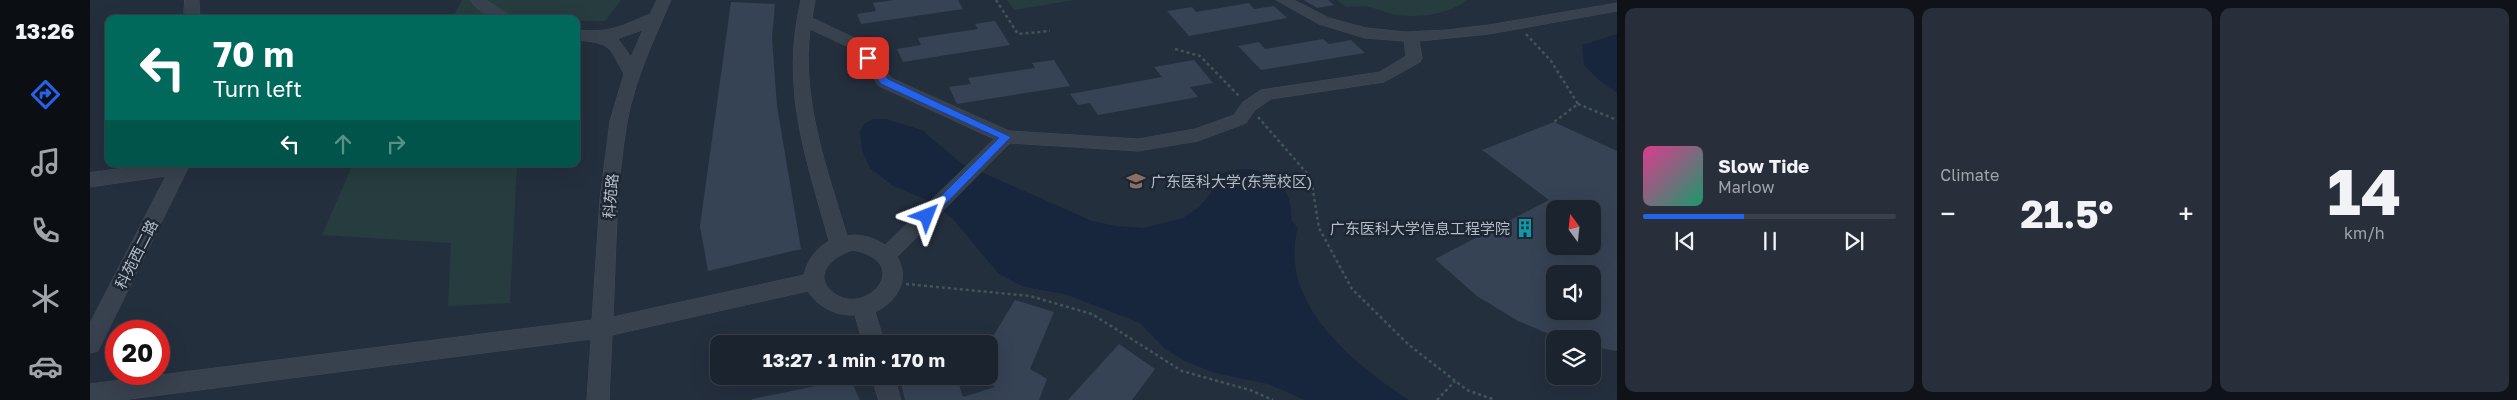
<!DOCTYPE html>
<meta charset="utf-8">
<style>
body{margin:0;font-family:"Golos Text","Noto Sans SC",sans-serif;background:#282f3a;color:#f1f3f6;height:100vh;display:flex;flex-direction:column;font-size:19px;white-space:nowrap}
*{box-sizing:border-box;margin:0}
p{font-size:16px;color:#a0a4aa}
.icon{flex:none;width:28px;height:28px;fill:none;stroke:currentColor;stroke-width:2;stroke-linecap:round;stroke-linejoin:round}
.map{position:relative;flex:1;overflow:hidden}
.panel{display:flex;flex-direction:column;gap:8px;padding:8px;background:#0f1319;width:900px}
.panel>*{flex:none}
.guide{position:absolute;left:15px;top:15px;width:475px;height:152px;border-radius:10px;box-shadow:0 5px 20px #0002,0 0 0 1px #39404a;background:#00695c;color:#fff;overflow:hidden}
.needle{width:32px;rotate:345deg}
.controls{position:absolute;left:1456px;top:200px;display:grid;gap:10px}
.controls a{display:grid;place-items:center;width:55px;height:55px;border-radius:10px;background:#1b232e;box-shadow:0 5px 20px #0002,0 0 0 1px #39404a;font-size:25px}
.speed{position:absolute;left:15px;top:320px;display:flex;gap:10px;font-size:25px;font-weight:700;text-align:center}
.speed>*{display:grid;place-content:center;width:65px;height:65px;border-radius:50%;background:#1b232e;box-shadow:0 5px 20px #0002,0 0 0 1px #39404a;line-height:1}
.speed .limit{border:8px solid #d22;background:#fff;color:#111}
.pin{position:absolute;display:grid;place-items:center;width:42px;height:42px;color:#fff;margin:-21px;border-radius:10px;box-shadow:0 2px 8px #0006}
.me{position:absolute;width:55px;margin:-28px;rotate:45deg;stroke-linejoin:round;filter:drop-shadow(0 0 4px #0008)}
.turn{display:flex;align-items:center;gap:18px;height:105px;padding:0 25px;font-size:22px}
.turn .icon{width:65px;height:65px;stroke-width:2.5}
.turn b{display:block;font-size:35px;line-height:42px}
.lanes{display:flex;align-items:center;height:48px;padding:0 25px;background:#0003;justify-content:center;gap:25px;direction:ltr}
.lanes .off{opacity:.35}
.big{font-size:38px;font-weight:700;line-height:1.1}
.panel .card{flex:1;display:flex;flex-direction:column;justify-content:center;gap:8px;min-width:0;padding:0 18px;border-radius:10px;background:#282f3a}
.panel .dial{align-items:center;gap:0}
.dial b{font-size:65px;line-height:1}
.song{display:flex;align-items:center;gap:15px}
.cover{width:60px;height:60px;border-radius:8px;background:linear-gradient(135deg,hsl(330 70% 55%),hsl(160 70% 35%))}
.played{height:5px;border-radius:2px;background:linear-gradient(90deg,#2563eb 40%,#39404a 40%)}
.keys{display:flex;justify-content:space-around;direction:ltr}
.heat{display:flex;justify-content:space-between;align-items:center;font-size:28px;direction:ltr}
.panel .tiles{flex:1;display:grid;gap:8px;grid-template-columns:repeat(3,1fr)}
.trip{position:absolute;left:620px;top:335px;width:288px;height:50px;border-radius:10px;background:#1b232e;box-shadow:0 5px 20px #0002,0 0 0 1px #39404a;font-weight:700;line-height:50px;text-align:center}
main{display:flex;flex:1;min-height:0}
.menu{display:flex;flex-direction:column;width:90px;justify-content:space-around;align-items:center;background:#0b0e12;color:#a0a4aa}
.menu .icon{width:35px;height:35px}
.menu .active{color:#2563eb}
.menu b{font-size:22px;color:#f1f3f6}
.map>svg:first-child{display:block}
.green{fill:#263c3f}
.water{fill:#17263c}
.building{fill:#364354;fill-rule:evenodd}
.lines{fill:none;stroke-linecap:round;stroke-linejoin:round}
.minor-casing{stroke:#414a57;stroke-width:1}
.path{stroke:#3f5557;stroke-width:2.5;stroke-dasharray:3 3;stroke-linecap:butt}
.minor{fill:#38414e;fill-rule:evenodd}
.route{fill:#2563eb;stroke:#184099}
.labels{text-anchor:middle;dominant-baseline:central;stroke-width:5;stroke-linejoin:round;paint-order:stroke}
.poi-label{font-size:15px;fill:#b4bcc9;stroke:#1d2633;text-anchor:start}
.street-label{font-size:15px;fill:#b4bcc9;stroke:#1d2633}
</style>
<main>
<nav class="menu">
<b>13:26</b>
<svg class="icon active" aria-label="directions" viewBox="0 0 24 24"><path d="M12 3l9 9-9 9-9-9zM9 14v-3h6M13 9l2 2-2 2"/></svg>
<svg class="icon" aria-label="music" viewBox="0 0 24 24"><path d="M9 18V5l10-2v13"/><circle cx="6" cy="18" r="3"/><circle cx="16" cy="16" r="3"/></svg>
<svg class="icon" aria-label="phone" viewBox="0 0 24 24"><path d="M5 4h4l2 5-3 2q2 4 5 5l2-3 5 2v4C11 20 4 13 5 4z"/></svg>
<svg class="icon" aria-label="climate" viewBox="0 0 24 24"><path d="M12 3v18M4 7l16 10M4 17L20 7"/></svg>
<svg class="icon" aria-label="car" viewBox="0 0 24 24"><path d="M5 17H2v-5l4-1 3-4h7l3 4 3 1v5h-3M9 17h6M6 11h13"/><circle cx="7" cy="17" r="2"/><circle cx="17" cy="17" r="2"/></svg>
</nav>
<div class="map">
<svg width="1527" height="400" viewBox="0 0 1527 400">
<rect width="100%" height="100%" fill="#242f3e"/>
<!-- green -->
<path class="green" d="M 372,0 L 531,0 L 515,21 L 486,21 L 486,19 L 362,19 Z
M 917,0 L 984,0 L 924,10 Z
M 1247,0 L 1377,0 C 1357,15 1330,18 1306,15 C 1295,13 1286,8 1275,6 C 1269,6 1262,7 1256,7 Z
M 263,164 L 427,164 L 420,303 L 358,306 L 361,243 L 232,235 Z"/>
<!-- water -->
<path class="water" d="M 1527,34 L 1527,93 L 1508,79 L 1494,65 L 1492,45 Z
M 784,119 L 796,119 L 832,130 L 871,163 L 1002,221 L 1026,226 L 1054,228 L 1093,218 L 1109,207 L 1120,194 L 1129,175 C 1165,159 1205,178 1201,220 L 1208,228 C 1187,303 1264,364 1319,400 L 1215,400 L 1178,384 L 1125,373 L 1095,361 L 1074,348 L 1050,323 L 975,294 L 934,287 L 909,274 L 862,218 L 842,202 L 803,186 L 780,168 L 772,150 L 770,131 L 775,123 Z"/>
<!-- building -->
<path class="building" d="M 804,0 L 868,0 L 873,9 L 771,24 L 767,14 L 786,11 L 783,3 Z
M 1214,0 L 1238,0 L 1244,5 L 1227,8 Z
M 641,2 L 685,4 L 682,38 L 687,106 L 711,249 L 618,271 L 610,226 Z
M 1159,3 L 1164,9 L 1184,6 L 1197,18 L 1099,36 L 1077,11 L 1102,7 L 1106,12 Z
M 905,21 L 920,45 L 813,62 L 807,49 L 831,45 L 828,38 L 888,29 L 885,24 Z
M 1233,39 L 1239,44 L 1261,40 L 1275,53 L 1171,70 L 1148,46 L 1169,42 L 1175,49 Z
M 964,60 L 980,86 L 867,104 L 859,87 L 881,84 L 878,78 L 945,68 L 942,63 Z
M 1104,60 L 1123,83 L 1100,87 L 1108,97 L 1008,115 L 1000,103 L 988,105 L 980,94 L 1072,77 L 1064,67 Z
M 1464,122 L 1527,151 L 1527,351 L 1502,347 L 1502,339 L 1471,339 L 1428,321 L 1387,296 L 1345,259 L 1459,200 L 1392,150 ZM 1465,209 L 1502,209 L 1502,246 L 1465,246 ZM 1465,274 L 1502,274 L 1502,311 L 1465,311 Z
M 925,300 L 964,312 L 940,369 L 957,379 L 949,400 L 815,400 L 810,379 L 826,376 L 866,376 L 873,397 L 905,387 L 890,378 L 899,376 L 899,343 Z
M 1029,344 L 1065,369 L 1042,400 L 978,400 Z
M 760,379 L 770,400 L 662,400 L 662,399 Z"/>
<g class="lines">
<!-- minor casing -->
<g class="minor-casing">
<path id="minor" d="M 95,0 L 109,0 L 110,19 L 94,19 Z
M 380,0 L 396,0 L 425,19 C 407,19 391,16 380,0 Z
M 567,0 L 581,0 C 564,39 545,79 537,122 C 526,186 526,252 523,317 L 714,275 C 718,259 725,250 739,241 C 716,157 690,89 711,0 L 725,0 L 722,18 L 775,43 L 801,78 L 919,131 L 1048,139 L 1105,129 L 1144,115 L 1153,102 L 1171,90 L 1290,72 L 1316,56 L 1314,41 L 1275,38 L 1229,24 L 1186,0 L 1204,0 L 1239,18 L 1276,28 L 1316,32 L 1357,30 L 1399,25 L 1527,3 L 1527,11 L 1399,34 L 1329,41 L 1332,58 L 1330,62 L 1294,82 L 1181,99 L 1165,110 L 1156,123 L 1108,141 L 1048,151 L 920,143 L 807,257 C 821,280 806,302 785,312 L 795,344 L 773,344 L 765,315 C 746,316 728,307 718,291 L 522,335 L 519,400 L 497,400 L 501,339 L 32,400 L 0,400 L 0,384 L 502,320 L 510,199 L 520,121 L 534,74 C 518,45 521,43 486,40 L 486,30 C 521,33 529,27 560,14 ZM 720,29 L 763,49 L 789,86 L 904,139 L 795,245 C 785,238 769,233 757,236 C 737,169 711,100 720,29 ZM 553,30 L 541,57 L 528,39 ZM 763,250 C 828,263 772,322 740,290 C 722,272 747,254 763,250 Z
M 67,164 L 100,164 L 8,351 L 0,353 L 0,323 L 76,176 L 0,187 L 0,173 Z
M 782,376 L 804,376 L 811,400 L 789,400 Z"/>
</g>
<!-- path -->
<path class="path" d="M 906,0 L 928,34 L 960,31
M 1436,34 L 1461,61 L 1488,104 L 1464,122
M 1085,49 L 1110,56 L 1149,96
M 1488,104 L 1527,120
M 1168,117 L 1221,178 L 1229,228 L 1262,289 L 1319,345 L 1377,390 L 1405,400
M 816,284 L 940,296 L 1002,314 L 1092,371 L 1160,390 L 1183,400
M 1347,400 L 1365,381"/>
<!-- minor -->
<use href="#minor" class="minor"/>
</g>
<!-- route -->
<path class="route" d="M 778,55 L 781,56 L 798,79 L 921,137 L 841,219 L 837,220 L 831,216 L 909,138 L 791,84 L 773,58 Z"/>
<!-- icons -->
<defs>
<g id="university-bare" transform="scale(1.5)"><path d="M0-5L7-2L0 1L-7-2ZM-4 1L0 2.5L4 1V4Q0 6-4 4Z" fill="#8d6e63" stroke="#1d2633" stroke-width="2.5" paint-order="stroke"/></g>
<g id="building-bare" transform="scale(1.5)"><path d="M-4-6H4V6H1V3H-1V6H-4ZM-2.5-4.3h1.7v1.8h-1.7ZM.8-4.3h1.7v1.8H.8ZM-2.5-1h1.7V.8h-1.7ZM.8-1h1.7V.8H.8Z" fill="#0f9aa8" stroke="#1d2633" stroke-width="2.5" paint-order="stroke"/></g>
</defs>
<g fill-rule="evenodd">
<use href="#university-bare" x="1046" y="181"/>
<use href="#building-bare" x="1435" y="228"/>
</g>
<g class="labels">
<!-- poi labels -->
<g class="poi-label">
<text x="1061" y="181">广东医科大学(东莞校区)</text>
<text x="1420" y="228" text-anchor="end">广东医科大学信息工程学院</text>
</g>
<!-- street labels -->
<g class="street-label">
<text transform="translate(520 196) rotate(-85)">科苑路</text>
<text transform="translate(46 254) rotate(-63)">科苑西二路</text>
</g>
</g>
</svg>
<div class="controls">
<a><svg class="needle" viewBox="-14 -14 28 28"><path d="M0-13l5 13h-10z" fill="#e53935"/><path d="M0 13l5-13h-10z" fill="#a0a4aa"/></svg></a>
<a><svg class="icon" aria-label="sound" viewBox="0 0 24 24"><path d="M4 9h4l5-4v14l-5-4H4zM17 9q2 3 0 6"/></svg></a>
<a><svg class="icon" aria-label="layers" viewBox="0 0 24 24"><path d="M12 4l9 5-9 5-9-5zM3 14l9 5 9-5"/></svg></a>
</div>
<div class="speed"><div class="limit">20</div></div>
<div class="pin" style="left:778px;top:58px;background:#d93025"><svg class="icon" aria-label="arrive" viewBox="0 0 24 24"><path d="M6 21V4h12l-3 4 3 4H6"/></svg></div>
<svg class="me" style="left:837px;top:216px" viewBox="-20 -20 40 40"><path d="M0-17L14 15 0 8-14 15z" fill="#2563eb" stroke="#fff" stroke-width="4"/></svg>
<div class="trip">13:27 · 1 min · 170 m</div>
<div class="guide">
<div class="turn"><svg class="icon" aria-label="left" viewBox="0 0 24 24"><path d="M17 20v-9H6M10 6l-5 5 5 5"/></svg><div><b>70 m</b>Turn left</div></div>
<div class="lanes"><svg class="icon" aria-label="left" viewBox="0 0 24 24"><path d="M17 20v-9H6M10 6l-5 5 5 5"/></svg><svg class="icon off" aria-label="ahead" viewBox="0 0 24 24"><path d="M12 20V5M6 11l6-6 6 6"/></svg><svg class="icon off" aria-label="right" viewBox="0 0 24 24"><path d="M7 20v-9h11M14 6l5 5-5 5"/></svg></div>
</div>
</div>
<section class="panel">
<div class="tiles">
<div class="card">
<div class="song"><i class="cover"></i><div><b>Slow Tide</b><p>Marlow</p></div></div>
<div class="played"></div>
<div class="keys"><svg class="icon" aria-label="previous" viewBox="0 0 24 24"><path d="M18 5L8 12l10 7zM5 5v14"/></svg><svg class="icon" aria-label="pause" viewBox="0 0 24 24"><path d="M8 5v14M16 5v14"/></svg><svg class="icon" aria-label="next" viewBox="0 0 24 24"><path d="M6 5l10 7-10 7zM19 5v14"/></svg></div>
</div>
<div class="card"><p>Climate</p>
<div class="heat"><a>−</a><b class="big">21.5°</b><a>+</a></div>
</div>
<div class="card dial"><b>14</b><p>km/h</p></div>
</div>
</section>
</main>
